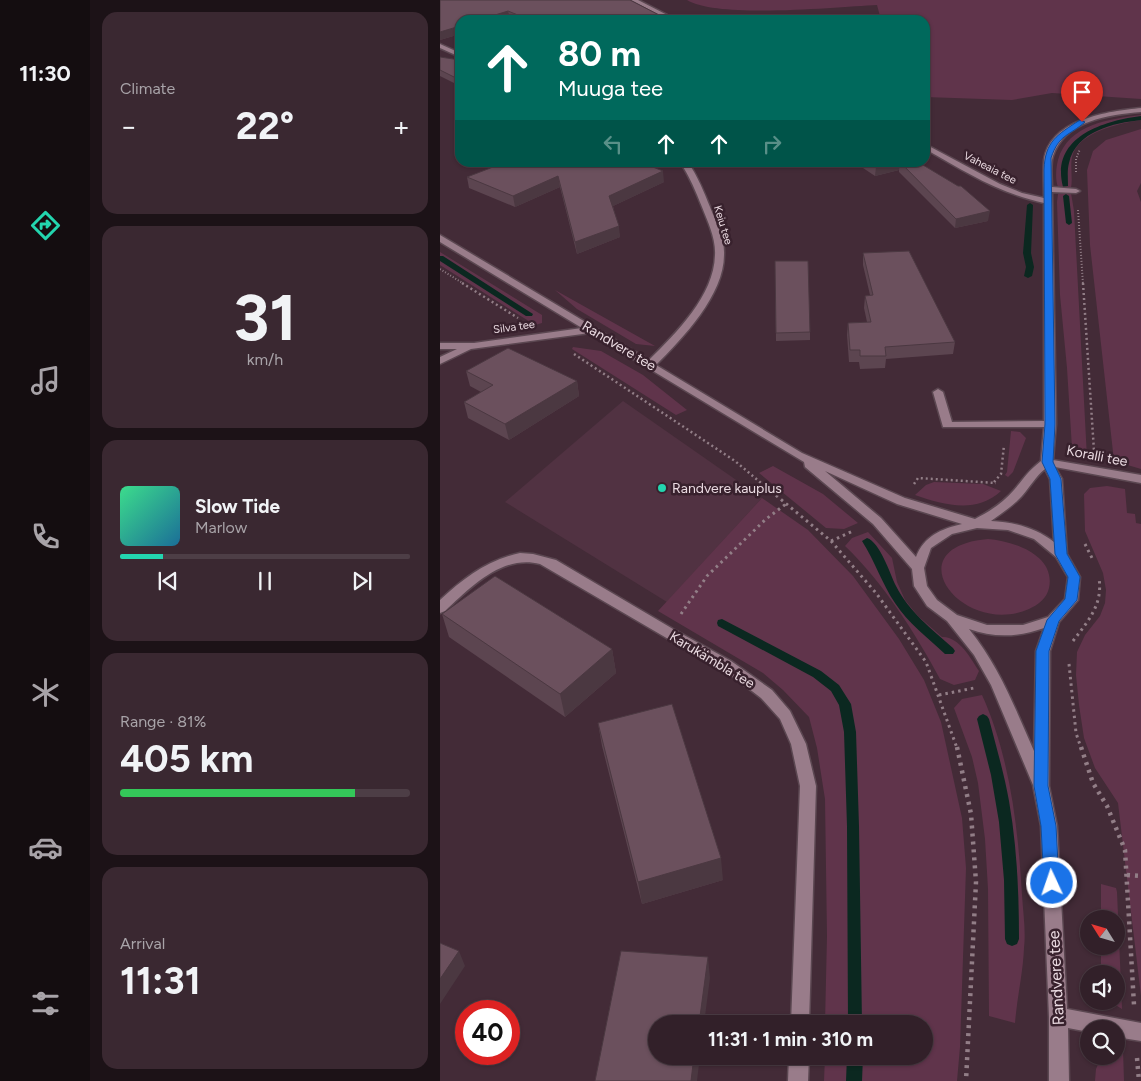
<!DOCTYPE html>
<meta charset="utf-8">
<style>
body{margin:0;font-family:Figtree,sans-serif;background:#3a2831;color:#f1f3f6;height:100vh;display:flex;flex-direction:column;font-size:19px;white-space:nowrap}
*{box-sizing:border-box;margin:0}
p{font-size:16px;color:#a8a3a8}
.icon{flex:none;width:28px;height:28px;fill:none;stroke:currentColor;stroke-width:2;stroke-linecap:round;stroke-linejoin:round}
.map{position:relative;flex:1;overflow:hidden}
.panel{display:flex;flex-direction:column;gap:12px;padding:12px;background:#1c1217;width:350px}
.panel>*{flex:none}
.guide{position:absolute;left:15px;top:15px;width:475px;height:152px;border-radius:15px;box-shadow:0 1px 4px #0004,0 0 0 1px #4d3e46;background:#00695c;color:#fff;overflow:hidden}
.needle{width:32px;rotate:307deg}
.tools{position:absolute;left:640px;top:910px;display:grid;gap:10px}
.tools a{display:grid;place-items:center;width:45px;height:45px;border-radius:50%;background:#322029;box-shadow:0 1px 4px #0004,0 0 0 1px #4d3e46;font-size:25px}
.speed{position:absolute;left:15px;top:1000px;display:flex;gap:10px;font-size:25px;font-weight:700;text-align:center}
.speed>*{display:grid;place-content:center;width:65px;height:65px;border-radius:50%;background:#322029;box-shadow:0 1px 4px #0004,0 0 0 1px #4d3e46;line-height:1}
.speed .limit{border:8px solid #d22;background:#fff;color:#111}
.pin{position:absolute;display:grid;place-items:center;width:42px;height:42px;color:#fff;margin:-51px -21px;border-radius:50% 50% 50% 0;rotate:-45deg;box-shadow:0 0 5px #0007}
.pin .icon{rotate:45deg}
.me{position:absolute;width:55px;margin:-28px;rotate:357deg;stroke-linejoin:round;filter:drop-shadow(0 0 4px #0008)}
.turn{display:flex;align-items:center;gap:18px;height:105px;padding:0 20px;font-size:22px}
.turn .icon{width:65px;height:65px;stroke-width:2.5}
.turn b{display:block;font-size:35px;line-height:42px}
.lanes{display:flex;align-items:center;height:48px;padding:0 20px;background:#0003;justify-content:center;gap:25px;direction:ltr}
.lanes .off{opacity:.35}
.big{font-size:38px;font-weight:700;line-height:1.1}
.panel .card{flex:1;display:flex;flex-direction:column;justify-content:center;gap:8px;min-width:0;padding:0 18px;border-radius:15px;background:#3a2831}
.panel .dial{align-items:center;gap:0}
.dial b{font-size:65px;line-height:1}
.song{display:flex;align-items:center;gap:15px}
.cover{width:60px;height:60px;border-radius:8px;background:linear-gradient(135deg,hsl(150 70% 55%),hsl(200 70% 35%))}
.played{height:5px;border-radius:2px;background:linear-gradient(90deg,#23d5af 15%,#4d3e46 15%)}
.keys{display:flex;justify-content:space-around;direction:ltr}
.heat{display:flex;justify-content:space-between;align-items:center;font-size:28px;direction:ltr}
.charge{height:8px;border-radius:4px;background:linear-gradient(90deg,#34c759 81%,#4d3e46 0)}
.trip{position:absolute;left:208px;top:1015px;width:285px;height:50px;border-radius:25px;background:#322029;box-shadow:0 1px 4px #0004,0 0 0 1px #4d3e46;font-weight:700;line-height:50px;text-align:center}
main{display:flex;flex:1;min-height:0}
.tabs{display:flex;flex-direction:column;width:90px;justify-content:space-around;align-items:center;background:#140d10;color:#a8a3a8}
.tabs .icon{width:35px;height:35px}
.tabs .current{color:#23d5af}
.tabs b{font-size:22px;color:#f1f3f6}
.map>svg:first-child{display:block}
.built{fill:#513242}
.green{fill:#60344b}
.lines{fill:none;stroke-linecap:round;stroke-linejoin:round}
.stream{fill:#0b2820;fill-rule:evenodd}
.minor-casing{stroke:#5b4751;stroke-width:3}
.path-far3{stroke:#927e87;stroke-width:2;stroke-dasharray:1 2;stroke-linecap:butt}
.path-far2{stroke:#927e87;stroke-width:2.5;stroke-dasharray:2 3;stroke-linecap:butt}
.path-far1{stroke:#927e87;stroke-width:3;stroke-dasharray:2.5 4;stroke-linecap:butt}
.path{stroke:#927e87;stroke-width:4.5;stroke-dasharray:3 5;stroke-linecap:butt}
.minor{fill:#997c8a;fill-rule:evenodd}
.wall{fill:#5c4550}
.shaded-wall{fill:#4b3841}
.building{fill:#6b505d;stroke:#4b3841}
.route{fill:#1a73e8;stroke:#114b97}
.poi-dot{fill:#23d5af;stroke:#38212d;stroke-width:2}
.labels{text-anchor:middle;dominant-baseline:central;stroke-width:5;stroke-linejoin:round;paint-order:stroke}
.far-street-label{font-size:11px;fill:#eadae1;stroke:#38212d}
.street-label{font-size:14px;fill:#eadae1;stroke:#38212d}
.poi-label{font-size:14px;fill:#eadae1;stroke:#38212d;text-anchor:start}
.near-street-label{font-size:16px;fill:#eadae1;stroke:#38212d}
</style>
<main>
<nav class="tabs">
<b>11:30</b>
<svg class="icon current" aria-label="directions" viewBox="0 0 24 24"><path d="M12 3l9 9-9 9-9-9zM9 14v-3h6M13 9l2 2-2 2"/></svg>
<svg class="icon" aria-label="music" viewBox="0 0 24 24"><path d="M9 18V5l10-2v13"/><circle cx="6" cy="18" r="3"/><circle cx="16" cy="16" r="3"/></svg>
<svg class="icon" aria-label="phone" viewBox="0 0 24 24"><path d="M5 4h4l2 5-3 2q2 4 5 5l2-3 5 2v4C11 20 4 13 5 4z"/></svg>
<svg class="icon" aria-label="climate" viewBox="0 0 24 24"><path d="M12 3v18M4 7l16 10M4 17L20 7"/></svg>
<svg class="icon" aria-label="car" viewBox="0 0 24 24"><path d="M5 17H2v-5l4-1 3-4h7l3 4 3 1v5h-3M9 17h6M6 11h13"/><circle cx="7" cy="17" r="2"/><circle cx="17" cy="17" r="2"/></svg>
<svg class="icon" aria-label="filters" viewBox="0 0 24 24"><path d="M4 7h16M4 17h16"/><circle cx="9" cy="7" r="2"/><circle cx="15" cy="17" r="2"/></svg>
</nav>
<section class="panel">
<div class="card"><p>Climate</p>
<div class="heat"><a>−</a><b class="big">22°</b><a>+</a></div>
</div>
<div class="card dial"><b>31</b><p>km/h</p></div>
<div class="card">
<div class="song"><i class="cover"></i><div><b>Slow Tide</b><p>Marlow</p></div></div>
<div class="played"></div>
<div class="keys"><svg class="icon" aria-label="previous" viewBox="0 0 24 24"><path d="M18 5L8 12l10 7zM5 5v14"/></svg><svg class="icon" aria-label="pause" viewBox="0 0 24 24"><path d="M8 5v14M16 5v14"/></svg><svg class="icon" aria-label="next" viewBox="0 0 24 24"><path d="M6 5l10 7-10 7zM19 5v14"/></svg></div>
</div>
<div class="card"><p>Range · 81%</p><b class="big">405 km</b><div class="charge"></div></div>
<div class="card"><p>Arrival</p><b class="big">11:31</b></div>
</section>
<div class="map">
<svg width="701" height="1081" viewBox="0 0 701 1081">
<rect width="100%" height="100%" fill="#432b37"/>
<!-- built -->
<path class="built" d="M 183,401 L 322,498 L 227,602 L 65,502 Z"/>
<!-- green -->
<path class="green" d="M 247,0 L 701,0 L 701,99 L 612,93 L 572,100 L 485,97 L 485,20 L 441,20 L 437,5 C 396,7 278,19 247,0 Z
M 701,115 L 701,120 C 680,123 638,132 632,157 C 630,167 633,178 631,188 L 618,187 C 615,179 616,168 618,160 C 628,124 670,119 701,115 Z
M 701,129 L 701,183 L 697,191 L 701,202 L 701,469 L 674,461 L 650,245 L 647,170 L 653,151 L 666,140 Z
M 620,193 L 631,193 L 634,211 L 647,458 L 632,448 L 627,368 L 620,295 L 617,202 L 618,194 Z
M 0,252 L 102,315 L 102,323 L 95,325 L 0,265 Z
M 115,290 L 215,346 L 196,344 L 191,341 L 137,309 Z
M 133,347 L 161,351 L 203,375 L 247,410 L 236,415 L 132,349 Z
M 571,431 L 580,432 L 586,438 L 573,472 L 568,477 L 565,475 L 567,472 Z
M 333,466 L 383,494 L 418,523 L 404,529 L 386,528 L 319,473 Z
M 494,482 L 543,484 L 561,491 C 536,514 504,505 475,495 L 486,485 Z
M 667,486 L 685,489 L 687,513 L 695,514 L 696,523 L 701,524 L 701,996 L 678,803 L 655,768 L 644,738 L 639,705 L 636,675 L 637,652 L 645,635 L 660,616 L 665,603 L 666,590 L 663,573 L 645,531 L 644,494 L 650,488 Z
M 322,498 L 368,530 L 413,576 L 459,639 L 484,680 L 501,722 L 522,818 L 526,868 L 520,1047 L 517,1081 L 384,1081 L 385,1056 L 484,1056 L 484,1024 L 385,1024 L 387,936 L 385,799 L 377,748 L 369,717 L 343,690 L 323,673 L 218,611 Z
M 428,532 L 452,558 L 457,582 L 465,600 L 478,616 L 502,637 C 519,636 531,659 539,671 L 535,680 L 514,685 L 500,679 C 476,634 442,581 405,546 L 412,538 Z
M 548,539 C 573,541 616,555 609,588 C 607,598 598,605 589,609 C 522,638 453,547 548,539 Z
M 542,695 C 570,757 578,827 582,895 C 583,912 586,931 584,948 C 583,973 577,998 575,1023 L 549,1016 L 548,889 L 545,839 L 538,783 L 532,757 L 514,708 L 522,699 Z
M 661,884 L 676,888 L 677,892 L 682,1009 L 669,1001 L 676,1001 L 676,974 L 661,974 L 661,946 L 676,946 L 676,919 L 661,919 Z
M 683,1049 L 684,1081 L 655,1081 L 656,1069 L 662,1056 L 676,1056 L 676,1050 Z"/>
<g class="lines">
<!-- stream -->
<path class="stream" d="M 701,116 L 701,120 C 674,123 636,131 629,163 C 627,170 628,178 628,186 L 623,187 C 610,137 663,121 701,116 Z
M 626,194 L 629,196 L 632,223 L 629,225 L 626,223 L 623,196 Z
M 590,203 L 593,205 L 591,253 L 594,267 L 592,276 L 588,278 L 584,276 L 586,267 L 583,253 L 587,205 Z
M 0,256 L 3,256 L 93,314 L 92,316 L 86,316 L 0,261 Z
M 427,538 C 440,542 450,574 456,586 C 469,612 492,629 513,648 L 515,651 L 513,654 L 505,654 C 488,638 468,623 455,603 C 442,584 435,561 422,541 Z
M 282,619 L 381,671 L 399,685 L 411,704 L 416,732 L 419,826 L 422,1024 L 408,1024 L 407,826 L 404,732 L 399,705 L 391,691 L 373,677 L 278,626 L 277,623 L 278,620 Z
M 543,714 L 547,716 L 549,719 C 556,746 564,773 569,801 C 577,847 579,893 579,939 L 577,944 L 572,946 L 567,944 L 565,939 L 564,880 L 559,822 L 551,775 L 537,719 L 539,716 Z
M 407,1056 L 423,1056 L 422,1081 L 406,1081 Z"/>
<!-- minor casing -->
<g class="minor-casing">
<path id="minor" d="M 191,0 L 198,0 L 237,20 L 229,20 Z
M 0,44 L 20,53 L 20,57 L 0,48 Z
M 701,108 L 701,112 C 669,115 625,120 613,156 C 610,165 612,178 612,187 L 636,189 L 640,191 L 636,193 L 612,192 L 616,424 L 613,460 L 701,475 L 701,483 L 615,467 L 622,479 L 627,554 L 640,577 L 638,600 L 619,622 L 610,651 L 609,786 L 617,826 L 627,1009 L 701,1023 L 701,1041 L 676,1037 L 676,1029 L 649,1029 L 649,1032 L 628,1028 L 629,1081 L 609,1081 L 609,1017 L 601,826 L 593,785 L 551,685 L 534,655 L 507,621 L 487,606 L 474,586 L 472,569 L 433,524 L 365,467 L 364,462 L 150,333 L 31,349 L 0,364 L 0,357 L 17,349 L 0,349 L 0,343 L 34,343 L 142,328 L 0,242 L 0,235 L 209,360 C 236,333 274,296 275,255 C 276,239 268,222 262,207 C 256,192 250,177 240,162 L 248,162 C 258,177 264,192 270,207 C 276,222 285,239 284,255 C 284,295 243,338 216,365 L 362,453 L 465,498 L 535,519 C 550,511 563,503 574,490 C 585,477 587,472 601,461 L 604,427 L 503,427 L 493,392 L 498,389 L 503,392 L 512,422 L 604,421 L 604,203 C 558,193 526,172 485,149 L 485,144 L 560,184 L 582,193 L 604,198 C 604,186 603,172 604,160 C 610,119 669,111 701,108 ZM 605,469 L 610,479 L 614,542 C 596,528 574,522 551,521 C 562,513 573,506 582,496 C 590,487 595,477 605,469 ZM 385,471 L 457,504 L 522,524 C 501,529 484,536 476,557 L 441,518 ZM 537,528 L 568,530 L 594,539 L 616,557 L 628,577 L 625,599 L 608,617 L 583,625 L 547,625 L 517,615 L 497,600 L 487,586 L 484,568 L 491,548 L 512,534 ZM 604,628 L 596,651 L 594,751 C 575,708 559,666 529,629 C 554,638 579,637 604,628 Z
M 80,553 L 93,554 L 116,560 L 233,629 L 291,661 L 332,690 L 350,711 L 366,744 L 376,786 L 369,1024 L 351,1024 L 360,786 L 351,744 L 340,719 L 321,698 L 295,678 L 100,564 C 62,554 30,588 5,611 L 0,613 L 0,600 C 24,578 47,560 80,553 Z
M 349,1056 L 369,1056 L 368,1081 L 348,1081 Z"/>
</g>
<!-- path-far3 -->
<path class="path-far3" d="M 636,172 L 636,159 L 640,149
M 638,210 L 643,284
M 0,269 L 24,284"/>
<!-- path-far2 -->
<path class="path-far2" d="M 22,283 L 78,318
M 643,283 L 654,451
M 134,354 L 295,461 L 327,488
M 554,482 L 561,474 L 564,445
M 474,484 L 478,478 L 556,483"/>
<!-- path-far1 -->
<path class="path-far1" d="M 326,487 L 391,541 L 436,593 L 486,662 L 517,748
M 391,541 L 413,531
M 645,544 L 652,558
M 241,614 L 267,576 L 326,519 L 346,504
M 633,641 C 648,621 663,605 659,578
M 629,664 L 636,733 L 641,748
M 499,695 L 534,688"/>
<!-- path -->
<path class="path" d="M 517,747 L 531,814 L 536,882 L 526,1081
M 641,747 L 653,783 L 667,806 L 685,850 L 694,1005
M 687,875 L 701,876
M 697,1058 L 699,1081"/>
<!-- minor -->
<use href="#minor" class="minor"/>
</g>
<!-- wall -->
<path class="wall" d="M 0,0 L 223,17 L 235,20 L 73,20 L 70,18 L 64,20 L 20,20 L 20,34 L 0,40 Z
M 0,57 L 20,60 L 20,86 L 0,76 Z
M 414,162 L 478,162 L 548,221 L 515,228 L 459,172 L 459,170 L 435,176 Z
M 27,177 L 224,182 L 173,206 L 180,237 L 137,254 L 120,187 L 75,207 L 29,188 Z
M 423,253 L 515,342 L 513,354 L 446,359 L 445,368 L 420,369 L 419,362 L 409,362 L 407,335 L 408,323 L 427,322 L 424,308 L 425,296 L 430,295 L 423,265 Z
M 335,261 L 370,332 L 370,340 L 336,341 Z
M 26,371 L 137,381 L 139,396 L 69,440 L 28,418 L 24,402 L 41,392 L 30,386 Z
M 2,614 L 172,649 L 176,673 L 125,717 L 9,637 Z
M 158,723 L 283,880 L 202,904 L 162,746 Z"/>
<!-- shaded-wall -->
<path class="shaded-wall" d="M 68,11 L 70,18 L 64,20 L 39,20 Z
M 20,26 L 20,34 L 0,40 L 0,32 Z
M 453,162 L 462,162 L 460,163 L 459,170 L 435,176 L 436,167 Z
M 223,171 L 224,182 L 171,207 L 169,196 Z
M 118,176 L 120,187 L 75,207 L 73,196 Z
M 550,211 L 548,221 L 515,228 L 516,219 Z
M 179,226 L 180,237 L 137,254 L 135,242 Z
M 137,381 L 139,396 L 69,440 L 65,424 Z
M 172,649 L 176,673 L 125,717 L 120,694 Z
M 281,858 L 283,880 L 202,904 L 198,882 Z
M 19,951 L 25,966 L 0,1004 L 0,979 Z
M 268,957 L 270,978 L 264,1024 L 259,1024 Z
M 254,1056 L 260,1056 L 257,1081 L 251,1081 Z"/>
<!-- building -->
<path class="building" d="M 0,0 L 190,0 L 223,17 L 227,16 L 235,20 L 90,20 L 68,11 L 39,20 L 20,20 L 20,26 L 0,32 Z
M 0,57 L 20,60 L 20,80 L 0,70 Z
M 66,162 L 200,162 L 223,171 L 169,196 L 179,226 L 135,242 L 118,176 L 73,196 L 27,177 Z
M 429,162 L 453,162 L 436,167 Z
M 460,162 L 478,162 L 518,186 L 521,186 L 550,211 L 516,219 Z
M 469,251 L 515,342 L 445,347 L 446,356 L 420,356 L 420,350 L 410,350 L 408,323 L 431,322 L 425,296 L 433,295 L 423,253 Z
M 335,261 L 368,261 L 370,332 L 336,333 Z
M 68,348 L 137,381 L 65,424 L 24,402 L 53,385 L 26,371 Z
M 55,576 L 172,649 L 120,694 L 2,614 Z
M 232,704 L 281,858 L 198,882 L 158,723 Z
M 0,943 L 19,951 L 0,979 Z
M 181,951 L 268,957 L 259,1024 L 216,1024 L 216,1056 L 254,1056 L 251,1081 L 155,1081 Z"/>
<!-- route -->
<path class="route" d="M 640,120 L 645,122 C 629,136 619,134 611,158 L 615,424 L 613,462 L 621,479 L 627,554 L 640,577 L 637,600 L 619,621 L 609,651 L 608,786 L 616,826 L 619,883 L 617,888 L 612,890 L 606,888 L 604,883 L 601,826 L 594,786 L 596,651 L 607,620 L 625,599 L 628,577 L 615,554 L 610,479 L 602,462 L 605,424 L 604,170 C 605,141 617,135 640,120 Z"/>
<!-- markers -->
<circle class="poi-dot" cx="222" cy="488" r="5"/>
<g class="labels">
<!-- far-street labels -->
<g class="far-street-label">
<text transform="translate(550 168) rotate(27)">Vaheaia tee</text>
<text transform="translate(283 225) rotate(73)">Keiu tee</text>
<text transform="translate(74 327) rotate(-8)">Silva tee</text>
</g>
<!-- street labels -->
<g class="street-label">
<text transform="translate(179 346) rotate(31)">Randvere tee</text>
<text transform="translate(657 456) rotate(11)">Koralli tee</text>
<text transform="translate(272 660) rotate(31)">Karukämbla tee</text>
</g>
<!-- poi labels -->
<g class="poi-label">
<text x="232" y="488">Randvere kauplus</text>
</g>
<!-- near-street labels -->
<g class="near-street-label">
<text transform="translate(616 978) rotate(-93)">Randvere tee</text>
</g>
</g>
</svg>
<div class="tools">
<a><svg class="needle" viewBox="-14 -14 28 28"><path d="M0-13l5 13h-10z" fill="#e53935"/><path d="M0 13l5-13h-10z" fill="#a8a3a8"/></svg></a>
<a><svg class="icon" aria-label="sound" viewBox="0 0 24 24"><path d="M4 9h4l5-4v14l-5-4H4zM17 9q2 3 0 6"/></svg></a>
<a><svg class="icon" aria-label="search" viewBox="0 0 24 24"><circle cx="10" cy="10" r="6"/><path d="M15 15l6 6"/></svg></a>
</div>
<div class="speed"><div class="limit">40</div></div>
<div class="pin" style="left:642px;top:122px;background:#d93025"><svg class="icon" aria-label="arrive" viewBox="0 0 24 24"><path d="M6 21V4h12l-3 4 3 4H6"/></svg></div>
<svg class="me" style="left:612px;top:883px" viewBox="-20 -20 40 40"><circle r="17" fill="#1a73e8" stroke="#fff" stroke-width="3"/><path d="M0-11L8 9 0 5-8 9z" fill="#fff"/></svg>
<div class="trip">11:31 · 1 min · 310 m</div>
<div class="guide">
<div class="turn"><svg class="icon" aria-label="ahead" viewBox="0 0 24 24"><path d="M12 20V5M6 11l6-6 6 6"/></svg><div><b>80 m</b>Muuga tee</div></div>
<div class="lanes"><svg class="icon off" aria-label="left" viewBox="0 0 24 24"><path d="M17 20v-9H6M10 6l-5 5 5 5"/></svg><svg class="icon" aria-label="ahead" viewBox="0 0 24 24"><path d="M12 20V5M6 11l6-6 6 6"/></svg><svg class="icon" aria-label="ahead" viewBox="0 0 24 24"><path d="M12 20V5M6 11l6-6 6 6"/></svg><svg class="icon off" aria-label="right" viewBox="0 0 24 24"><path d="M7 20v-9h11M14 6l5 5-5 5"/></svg></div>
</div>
</div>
</main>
